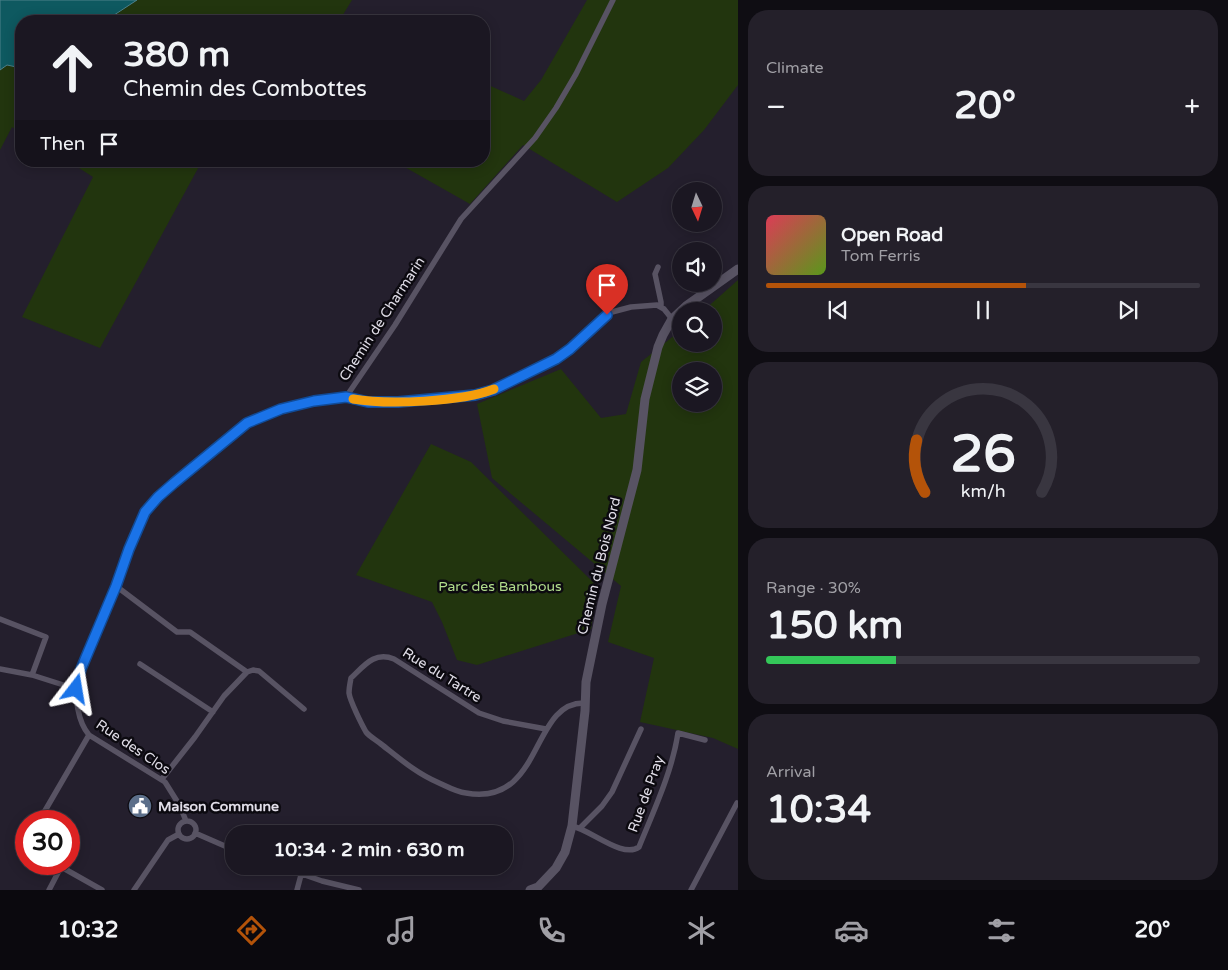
<!DOCTYPE html>
<meta charset="utf-8">
<style>
body{margin:0;font-family:"Varela Round",sans-serif;background:#24202a;color:#f1f3f6;height:100vh;display:flex;flex-direction:column;font-size:19px;white-space:nowrap}
*{box-sizing:border-box;margin:0}
p{font-size:16px;color:#a09fa5}
.icon{flex:none;width:28px;height:28px;fill:none;stroke:currentColor;stroke-width:2;stroke-linecap:round;stroke-linejoin:round}
.map{position:relative;flex:1;overflow:hidden}
.drawer{display:flex;flex-direction:column;gap:10px;padding:10px;background:#0f0d13;width:490px}
.drawer>*{flex:none}
.guide{position:absolute;left:15px;top:15px;width:475px;height:152px;border-radius:20px;box-shadow:0 2px 12px #0003,0 0 0 1px #393640;background:#1b1722;color:#f1f3f6;overflow:hidden}
.needle{width:32px;rotate:176deg}
.controls{position:absolute;left:672px;top:182px;display:grid;gap:10px}
.controls a{display:grid;place-items:center;width:50px;height:50px;border-radius:50%;background:#1b1722;box-shadow:0 2px 12px #0003,0 0 0 1px #393640;font-size:25px}
.speed{position:absolute;left:15px;top:810px;display:flex;gap:10px;font-size:25px;font-weight:700;text-align:center}
.speed>*{display:grid;place-content:center;width:65px;height:65px;border-radius:50%;background:#1b1722;box-shadow:0 2px 12px #0003,0 0 0 1px #393640;line-height:1}
.speed .limit{border:8px solid #d22;background:#fff;color:#111}
.pin{position:absolute;display:grid;place-items:center;width:42px;height:42px;color:#fff;margin:-51px -21px;border-radius:50% 50% 50% 0;rotate:-45deg;box-shadow:0 0 5px #0007}
.pin .icon{rotate:45deg}
.me{position:absolute;width:55px;margin:-28px;rotate:14deg;stroke-linejoin:round;filter:drop-shadow(0 0 4px #0008)}
.turn{display:flex;align-items:center;gap:18px;height:105px;padding:0 25px;font-size:22px}
.turn .icon{width:65px;height:65px;stroke-width:2.5}
.turn b{display:block;font-size:35px;line-height:42px}
.then{display:flex;align-items:center;height:48px;padding:0 25px;background:#0003;gap:10px;font-size:19px}
.big{font-size:38px;font-weight:700;line-height:1.1}
.drawer .widget{flex:1;display:flex;flex-direction:column;justify-content:center;gap:8px;min-width:0;padding:0 18px;border-radius:20px;background:#24202a}
.drawer .dial{align-items:center;gap:0}
.dial svg{height:130px;overflow:visible;fill:none;stroke:#393640;stroke-width:7;stroke-linecap:round;text-anchor:middle}
.dial text{fill:#f1f3f6;stroke:none}
.song{display:flex;align-items:center;gap:15px}
.cover{width:60px;height:60px;border-radius:8px;background:linear-gradient(135deg,hsl(350 70% 55%),hsl(90 70% 35%))}
.played{height:5px;border-radius:2px;background:linear-gradient(90deg,#b45309 60%,#393640 60%)}
.keys{display:flex;justify-content:space-around;direction:ltr}
.heat{display:flex;justify-content:space-between;align-items:center;font-size:28px;direction:ltr}
.charge{height:8px;border-radius:4px;background:linear-gradient(90deg,#34c759 30%,#393640 0)}
.trip{position:absolute;left:225px;top:825px;width:288px;height:50px;border-radius:20px;background:#1b1722;box-shadow:0 2px 12px #0003,0 0 0 1px #393640;font-weight:700;line-height:50px;text-align:center}
.tabs{display:flex;height:80px;justify-content:space-around;align-items:center;background:#0b090e;color:#a09fa5}
.tabs .icon{width:35px;height:35px}
.tabs .on{color:#b45309}
.tabs b{font-size:22px;color:#f1f3f6}
main{display:flex;flex:1;min-height:0}
.map>svg:first-child{display:block}
.green{fill:#22350e;fill-rule:evenodd}
.water{fill:#0e5960;stroke:#4d8189}
.lines{fill:none;stroke-linecap:round;stroke-linejoin:round}
.street{stroke:#585363;stroke-width:5.5}
.secondary{stroke:#585363;stroke-width:9}
.route-casing{stroke:#114b97;stroke-width:12}
.route{stroke:#1a73e8;stroke-width:9}
.slow{stroke:#f59e0b;stroke-width:9}
.labels{text-anchor:middle;dominant-baseline:central;stroke-width:5;stroke-linejoin:round;paint-order:stroke}
.street-label{font-size:14px;fill:#e1dee8;stroke:#0c0a10}
.park-label{font-size:14px;fill:#b1dc8c;stroke:#0c0a10}
.poi-label{font-size:14px;font-weight:bold;fill:#e1dee8;stroke:#0c0a10;text-anchor:start}
</style>
<main>
<div class="map">
<svg width="738" height="890" viewBox="0 0 738 890">
<rect width="100%" height="100%" fill="#241f2d"/>
<!-- green -->
<path class="green" d="M 137,0 L 352,0 L 341,18 L 347,21 L 105,21 Z
M 587,0 L 738,0 L 738,85 L 704,130 L 668,168 L 617,202 L 523,145 L 470,204 L 394,161 L 484,161 L 484,83 L 524,101 L 541,80 Z
M 7,65 L 21,68 L 21,133 L 12,127 L 0,150 L 0,70 Z
M 68,161 L 202,161 L 100,348 L 22,317 L 93,177 Z
M 738,280 L 738,749 L 713,738 L 640,722 L 654,658 L 608,642 L 621,586 L 492,478 L 477,404 L 561,369 L 601,418 L 626,414 L 641,362 L 681,330 L 681,344 L 714,344 L 714,311 L 703,311 ZM 681,371 L 714,371 L 714,404 L 681,404 Z
M 431,444 L 471,462 L 598,587 L 591,629 L 477,665 L 457,660 L 442,622 L 432,602 L 356,575 Z"/>
<!-- water -->
<path class="water" d="M 0,0 L 137,0 L 105,21 L 21,21 L 21,68 L 7,65 L 0,70 Z"/>
<g class="lines">
<!-- street -->
<path class="street" d="M 658,267 L 655,274 L 661,302 L 661,306
M 346,397 L 395,325 L 461,219 L 535,138 L 556,108 L 576,74 L 613,0
M 116,586 L 177,632 L 190,632 L 247,672
M 0,619 L 46,637 L 32,675
M 140,664 L 213,712
M 0,669 L 32,675 L 76,689
M 247,672 L 253,670 L 259,671 L 304,709
M 546,729 L 503,721 L 479,713 L 394,659 C 374,651 364,666 351,678 C 350,683 349,689 349,693 C 350,701 362,725 366,732 C 369,736 376,740 381,744 C 399,758 416,773 437,782 C 446,786 456,792 466,793 C 544,807 530,701 585,703
M 162,779 L 195,737 L 224,696 L 247,672
M 39,821 L 89,735
M 186,821 L 180,806 L 165,782 L 89,735 C 78,722 74,697 78,680 C 82,658 96,633 105,612 C 118,582 128,552 140,521 L 145,512 L 158,497 L 174,483 L 247,423 L 267,413 L 298,404 L 346,397 L 368,401 L 398,402 L 475,395 L 493,389 L 557,359 L 570,349 L 602,319 L 612,312 L 631,307 L 657,305 L 664,309 L 672,319
M178 830a9 9 0 1 1 18 0a9 9 0 1 1-18 0Z
M 572,826 C 591,830 623,859 639,847 C 654,810 672,772 678,733 L 705,740
M 580,828 L 602,806 L 612,792 L 641,729
M 195,833 L 234,850
M 56,864 L 102,890
M 279,866 L 322,881 L 359,890
M 49,890 L 61,867
M 134,890 L 168,840 L 179,834
M 297,890 L 301,875
M 691,890 L 737,803"/>
<!-- secondary -->
<path class="secondary" d="M 530,890 L 538,887 L 556,868 L 565,852 L 572,826 L 585,711 L 586,682 L 602,604 L 637,470 L 645,399 L 658,347 L 663,335 L 672,319 L 686,306 L 738,269"/>
</g>
<g class="lines">
<!-- route casing -->
<g class="route-casing">
<path id="route" d="M 76,689 L 81,669 L 116,586 L 129,549 L 145,512 L 158,497 L 174,483 L 247,423 L 281,409 L 314,401 L 346,397 L 368,402 L 398,402 L 475,395 L 493,390 L 556,359 L 570,349 L 607,315"/>
</g>
<!-- route -->
<use href="#route" class="route"/>
<!-- slow -->
<path class="slow" d="M 353,399 C 388,405 461,402 494,389"/>
</g>
<!-- icons -->
<defs>
<g id="civic-disc" transform="scale(1.25)"><circle r="9.5" fill="#5c6f8a" stroke="#0c0a10"/><path d="M-.6-6.5H3V-4.5H.6V-3L4-1V1h2V6H-6V1h2V-1L-.6-3ZM-1.2 2.5V6h2.4V2.5Z" fill="#fff"/></g>
</defs>
<g fill-rule="evenodd">
<use href="#civic-disc" x="140" y="806"/>
</g>
<g class="labels">
<!-- street labels -->
<g class="street-label">
<text transform="translate(382 319) rotate(-57)">Chemin de Charmarin</text>
<text transform="translate(599 566) rotate(-76)">Chemin du Bois Nord</text>
<text transform="translate(442 675) rotate(32)">Rue du Tartre</text>
<text transform="translate(133 747) rotate(34)">Rue des Clos</text>
<text transform="translate(646 794) rotate(-70)">Rue de Pray</text>
</g>
<!-- park labels -->
<g class="park-label">
<text x="500" y="586">Parc des Bambous</text>
</g>
<!-- poi labels -->
<g class="poi-label">
<text x="158" y="806">Maison Commune</text>
</g>
</g>
</svg>
<div class="controls">
<a><svg class="needle" viewBox="-14 -14 28 28"><path d="M0-13l5 13h-10z" fill="#e53935"/><path d="M0 13l5-13h-10z" fill="#a09fa5"/></svg></a>
<a><svg class="icon" aria-label="sound" viewBox="0 0 24 24"><path d="M4 9h4l5-4v14l-5-4H4zM17 9q2 3 0 6"/></svg></a>
<a><svg class="icon" aria-label="search" viewBox="0 0 24 24"><circle cx="10" cy="10" r="6"/><path d="M15 15l6 6"/></svg></a>
<a><svg class="icon" aria-label="layers" viewBox="0 0 24 24"><path d="M12 4l9 5-9 5-9-5zM3 14l9 5 9-5"/></svg></a>
</div>
<div class="speed"><div class="limit">30</div></div>
<div class="pin" style="left:607px;top:315px;background:#d93025"><svg class="icon" aria-label="arrive" viewBox="0 0 24 24"><path d="M6 21V4h12l-3 4 3 4H6"/></svg></div>
<svg class="me" style="left:76px;top:689px" viewBox="-20 -20 40 40"><path d="M0-17L14 15 0 8-14 15z" fill="#1a73e8" stroke="#fff" stroke-width="4"/></svg>
<div class="trip">10:34 · 2 min · 630 m</div>
<div class="guide">
<div class="turn"><svg class="icon" aria-label="ahead" viewBox="0 0 24 24"><path d="M12 20V5M6 11l6-6 6 6"/></svg><div><b>380 m</b>Chemin des Combottes</div></div>
<div class="then">Then<svg class="icon" aria-label="arrive" viewBox="0 0 24 24"><path d="M6 21V4h12l-3 4 3 4H6"/></svg></div>
</div>
</div>
<section class="drawer">
<div class="widget"><p>Climate</p>
<div class="heat"><a>−</a><b class="big">20°</b><a>+</a></div>
</div>
<div class="widget">
<div class="song"><i class="cover"></i><div><b>Open Road</b><p>Tom Ferris</p></div></div>
<div class="played"></div>
<div class="keys"><svg class="icon" aria-label="previous" viewBox="0 0 24 24"><path d="M18 5L8 12l10 7zM5 5v14"/></svg><svg class="icon" aria-label="pause" viewBox="0 0 24 24"><path d="M8 5v14M16 5v14"/></svg><svg class="icon" aria-label="next" viewBox="0 0 24 24"><path d="M6 5l10 7-10 7zM19 5v14"/></svg></div>
</div>
<div class="widget dial"><svg viewBox="0 0 100 80">
<path d="M14 69A42 42 0 1 1 86 69"/>
<path d="M14 69A42 42 0 0 1 9 37" stroke="#b45309"/>
<text x="50" y="56" font-size="32" font-weight="700">26</text>
<text x="50" y="72" font-size="11">km/h</text>
</svg></div>
<div class="widget"><p>Range · 30%</p><b class="big">150 km</b><div class="charge"></div></div>
<div class="widget"><p>Arrival</p><b class="big">10:34</b></div>
</section>
</main>
<nav class="tabs">
<b>10:32</b>
<svg class="icon on" aria-label="directions" viewBox="0 0 24 24"><path d="M12 3l9 9-9 9-9-9zM9 14v-3h6M13 9l2 2-2 2"/></svg>
<svg class="icon" aria-label="music" viewBox="0 0 24 24"><path d="M9 18V5l10-2v13"/><circle cx="6" cy="18" r="3"/><circle cx="16" cy="16" r="3"/></svg>
<svg class="icon" aria-label="phone" viewBox="0 0 24 24"><path d="M5 4h4l2 5-3 2q2 4 5 5l2-3 5 2v4C11 20 4 13 5 4z"/></svg>
<svg class="icon" aria-label="climate" viewBox="0 0 24 24"><path d="M12 3v18M4 7l16 10M4 17L20 7"/></svg>
<svg class="icon" aria-label="car" viewBox="0 0 24 24"><path d="M5 17H2v-5l4-1 3-4h7l3 4 3 1v5h-3M9 17h6M6 11h13"/><circle cx="7" cy="17" r="2"/><circle cx="17" cy="17" r="2"/></svg>
<svg class="icon" aria-label="filters" viewBox="0 0 24 24"><path d="M4 7h16M4 17h16"/><circle cx="9" cy="7" r="2"/><circle cx="15" cy="17" r="2"/></svg>
<b>20°</b>
</nav>
